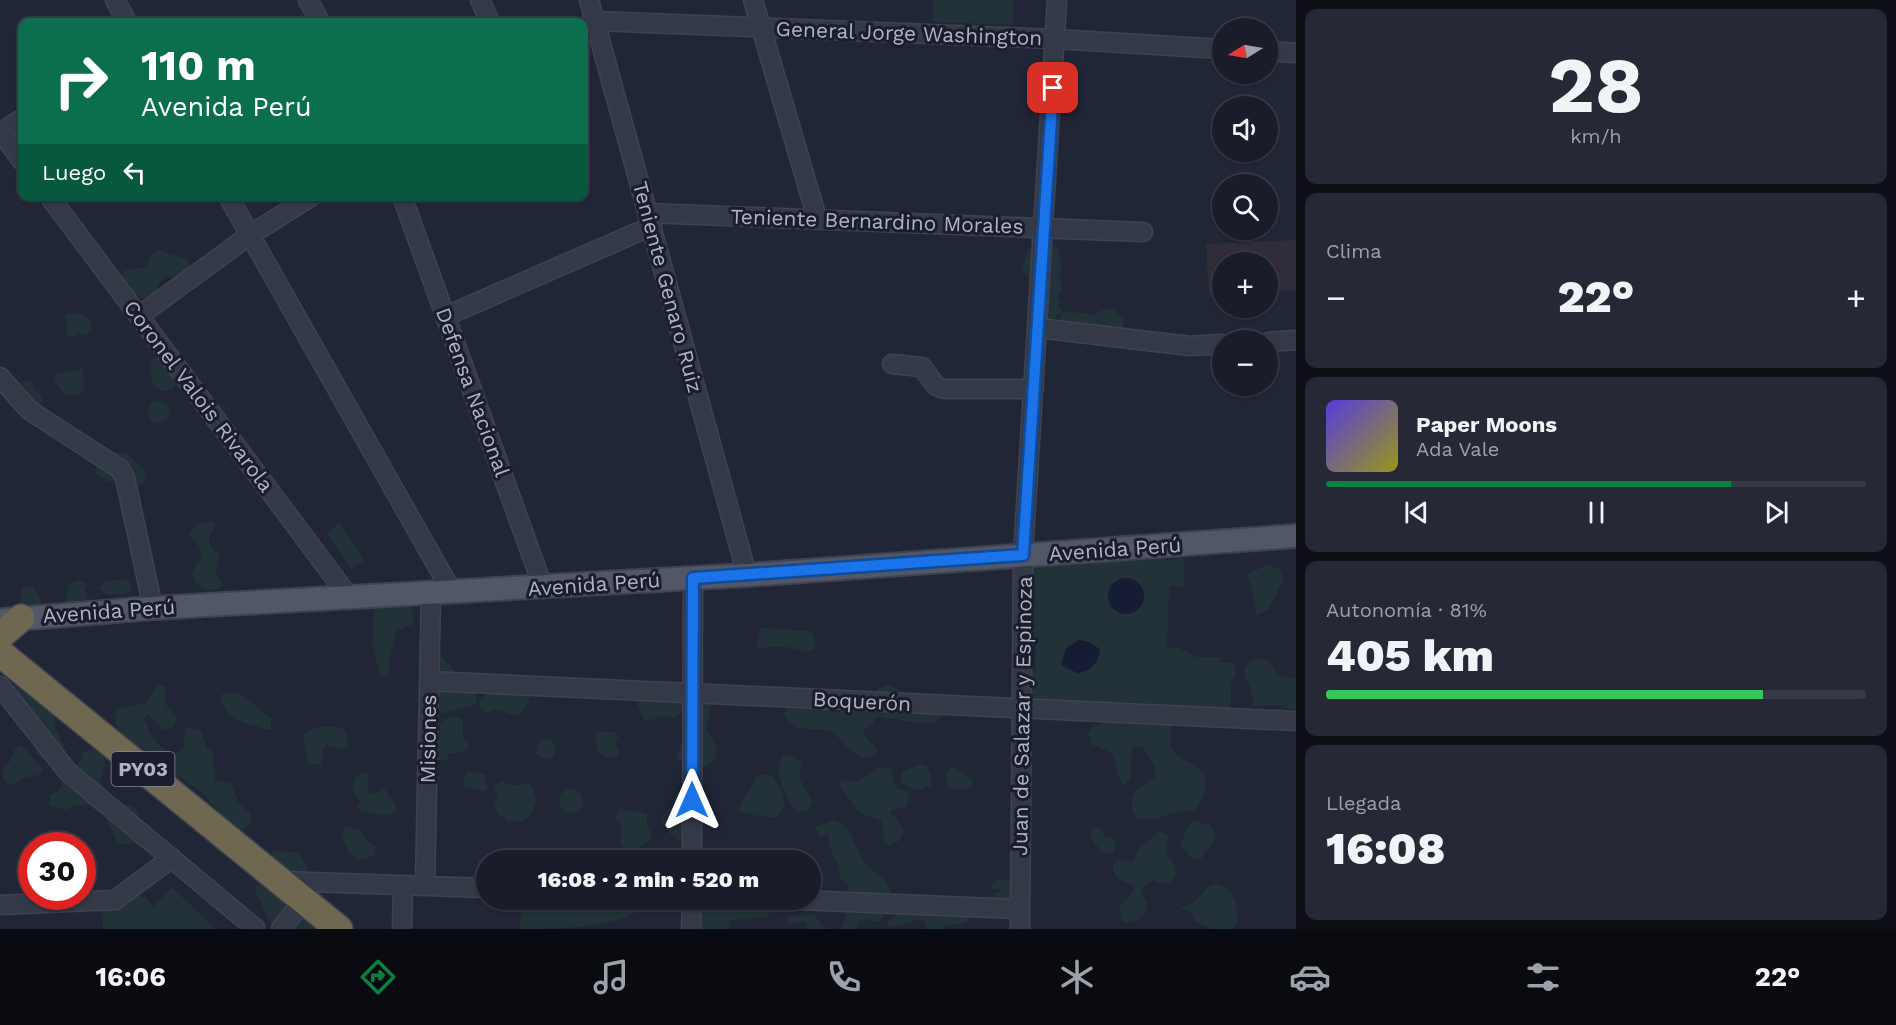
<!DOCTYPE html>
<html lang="es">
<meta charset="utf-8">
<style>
body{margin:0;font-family:"Work Sans",sans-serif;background:#262935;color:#f1f3f6;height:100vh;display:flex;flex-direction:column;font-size:22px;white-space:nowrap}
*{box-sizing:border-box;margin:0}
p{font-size:20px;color:#9fa1a8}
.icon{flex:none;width:33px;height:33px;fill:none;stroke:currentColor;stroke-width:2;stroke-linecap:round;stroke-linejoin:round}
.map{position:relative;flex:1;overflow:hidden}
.sheet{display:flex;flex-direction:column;gap:9px;padding:9px;background:#0e0f17;width:600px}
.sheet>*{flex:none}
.guide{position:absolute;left:18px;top:18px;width:570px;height:183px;border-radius:12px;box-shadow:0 2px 4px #0004,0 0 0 2px #373a46;background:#0b6e4f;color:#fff;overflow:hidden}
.needle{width:39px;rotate:259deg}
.tools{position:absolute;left:1212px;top:18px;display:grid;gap:12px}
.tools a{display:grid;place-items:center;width:66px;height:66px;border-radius:50%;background:#191c29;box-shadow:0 2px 4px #0004,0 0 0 2px #373a46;font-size:30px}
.speed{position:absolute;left:18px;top:832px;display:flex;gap:12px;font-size:30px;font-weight:700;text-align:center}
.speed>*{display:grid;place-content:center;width:78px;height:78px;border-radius:50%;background:#191c29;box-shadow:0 2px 4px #0004,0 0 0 2px #373a46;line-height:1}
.speed .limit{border:9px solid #d22;background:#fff;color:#111}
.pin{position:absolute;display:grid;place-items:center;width:51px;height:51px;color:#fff;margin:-26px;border-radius:12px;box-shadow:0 3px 9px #0006}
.me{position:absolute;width:66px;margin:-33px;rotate:0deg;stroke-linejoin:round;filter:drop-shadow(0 0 4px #0008)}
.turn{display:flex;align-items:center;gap:21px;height:126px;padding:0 24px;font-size:27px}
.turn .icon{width:78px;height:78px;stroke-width:2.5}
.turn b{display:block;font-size:42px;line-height:51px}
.then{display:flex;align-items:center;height:57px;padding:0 24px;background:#0003;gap:12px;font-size:22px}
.big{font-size:45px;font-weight:800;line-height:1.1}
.sheet .widget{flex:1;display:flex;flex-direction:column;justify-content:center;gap:9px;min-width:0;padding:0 21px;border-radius:12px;background:#262935}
.sheet .dial{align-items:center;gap:0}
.dial b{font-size:78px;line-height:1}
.song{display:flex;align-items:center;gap:18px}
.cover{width:72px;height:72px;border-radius:9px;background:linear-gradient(135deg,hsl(250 70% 55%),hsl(60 70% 35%))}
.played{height:6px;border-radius:3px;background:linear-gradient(90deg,#0b8043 75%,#373a46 75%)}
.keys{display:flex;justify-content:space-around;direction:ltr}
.heat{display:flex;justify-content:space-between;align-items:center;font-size:33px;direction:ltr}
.charge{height:9px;border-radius:4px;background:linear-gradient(90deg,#34c759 81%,#373a46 0)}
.trip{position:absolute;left:476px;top:850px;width:345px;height:60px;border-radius:30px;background:#191c29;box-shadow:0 2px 4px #0004,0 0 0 2px #373a46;font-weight:800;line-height:60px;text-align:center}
.menu{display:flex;height:96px;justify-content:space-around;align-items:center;background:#0a0b10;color:#9fa1a8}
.menu .icon{width:42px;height:42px}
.menu .current{color:#0b8043}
.menu b{font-size:27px;color:#f1f3f6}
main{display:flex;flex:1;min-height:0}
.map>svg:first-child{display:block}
.medical{fill:#302c39}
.green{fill:#233238}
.water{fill:#151c34}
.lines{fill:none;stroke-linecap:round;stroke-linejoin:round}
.minor-casing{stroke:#3e4251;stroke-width:21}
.major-casing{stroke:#3e4251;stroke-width:26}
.highway-casing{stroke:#3c404f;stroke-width:30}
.minor{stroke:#343948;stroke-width:18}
.major{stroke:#525768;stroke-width:22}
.highway{stroke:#6e6851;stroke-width:27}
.route-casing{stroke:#114b97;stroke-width:15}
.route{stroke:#1a73e8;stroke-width:10}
.labels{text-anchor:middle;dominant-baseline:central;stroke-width:6;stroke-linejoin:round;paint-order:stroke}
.shield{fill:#1a1e2c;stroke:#828696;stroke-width:1.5}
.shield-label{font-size:20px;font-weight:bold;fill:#afb3c4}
.street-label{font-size:21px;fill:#afb3c4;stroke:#1a1e2c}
</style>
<main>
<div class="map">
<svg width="1296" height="929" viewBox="0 0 1296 929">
<rect width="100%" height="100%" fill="#212637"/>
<!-- medical -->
<path class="medical" d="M 1296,240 L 1296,290 L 1268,291 L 1268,262 L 1222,262 L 1222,294 L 1209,295 L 1206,244 Z"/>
<!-- green -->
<path class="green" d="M 933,0 L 1013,0 L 1013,25 L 933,22 Z
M 1054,245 L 1058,247 L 1062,269 L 1059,274 L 1063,291 L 1057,296 L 1060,304 L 1057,307 L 1062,310 L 1048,326 L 1043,304 L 1043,281 L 1049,275 L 1048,248 Z
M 1037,246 L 1034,280 L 1021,271 L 1028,250 Z
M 158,250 L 187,259 L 193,272 L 179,282 L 166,275 L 158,284 L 157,295 L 143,298 L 127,292 L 122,278 L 124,271 L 146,267 L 151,254 Z
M 1105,309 L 1116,310 L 1115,313 L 1123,318 L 1123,333 L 1095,325 L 1057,324 L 1064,311 L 1094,315 Z
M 80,312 L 90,321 L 91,328 L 86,335 L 78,334 L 71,339 L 71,336 L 65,335 L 68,325 L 65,315 Z
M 155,356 L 175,360 L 184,359 L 189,364 L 189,369 L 176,381 L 173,389 L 162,391 L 152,384 L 150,362 Z
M 82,369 L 85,389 L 77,395 L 65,394 L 54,382 L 55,374 Z
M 25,380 L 34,383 L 33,389 L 42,394 L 43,402 L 34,405 L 21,390 Z
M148 412a11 11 0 1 1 22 0a11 11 0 1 1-22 0Z
M 113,452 L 126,454 L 145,470 L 146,478 L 141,486 L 135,487 L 117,480 L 109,482 L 95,474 L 97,465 L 104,463 Z
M 207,521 L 214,523 L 215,527 L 209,537 L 210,546 L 219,555 L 215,573 L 222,584 L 219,589 C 203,592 199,589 192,575 L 197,562 L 201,563 C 203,550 199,544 190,537 L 189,532 L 198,524 Z
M 340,523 L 364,560 L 351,569 L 326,532 Z
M 1162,552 L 1164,560 L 1184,558 L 1184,586 L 1169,586 L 1167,648 L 1177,647 L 1196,657 L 1221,658 L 1221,662 L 1233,663 L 1236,673 L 1231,682 L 1231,703 L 1227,713 L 1192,716 L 1171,705 L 1154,705 L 1135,710 L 1118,703 L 1102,702 L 1099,711 L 1066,704 L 1065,700 L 1054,700 L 1033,710 L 1019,680 L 1026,673 L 1035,671 L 1036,637 L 1029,638 L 1031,574 L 1036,565 Z
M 1267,565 L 1282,570 L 1283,580 L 1269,609 L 1256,616 L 1255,599 L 1247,574 Z
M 127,579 L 131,582 L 130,590 L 126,594 L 107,595 L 99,589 L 106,581 Z
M 79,580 L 88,584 L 85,589 L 87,598 L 82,607 L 65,604 L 69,584 Z
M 32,585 L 40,597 L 41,607 L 38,611 L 22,606 L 20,593 L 22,588 Z
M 412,603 L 413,624 L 397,631 C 392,645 388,657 389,673 L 385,677 L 380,675 L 372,643 L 375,607 Z
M 765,628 L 808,631 L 813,634 L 816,645 L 814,650 L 804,652 L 783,646 L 760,648 L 757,645 L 760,629 Z
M 430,646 L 473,688 L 476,692 L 476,704 L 444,713 L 433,712 Z
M 1260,658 L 1270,662 L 1279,675 L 1296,679 L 1296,709 L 1288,709 L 1278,705 L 1253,706 L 1254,701 L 1244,670 L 1250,661 Z
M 487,674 L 521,677 L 530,698 L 522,712 L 515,715 L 495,709 L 487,713 L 480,708 L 480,701 L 490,690 L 482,677 Z
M 17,681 L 56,713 C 50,726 65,740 65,755 L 54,763 C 19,756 36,709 14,692 L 13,685 Z
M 677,681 C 684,690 687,708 677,716 C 672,720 668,715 663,716 C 656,717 653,721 645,720 L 638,708 L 638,700 L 660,683 Z
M 888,685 L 901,691 L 912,702 L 943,709 C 942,738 891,713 874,718 L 873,724 L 864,730 L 864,735 L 878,750 C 860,775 843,734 828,731 C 817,728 806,730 795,727 L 784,715 L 787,704 L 821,707 L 836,713 L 872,699 L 877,689 Z
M 158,686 L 164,686 L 167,707 L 178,718 L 172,727 L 163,730 L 148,714 L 144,718 C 147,731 159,750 173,754 L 183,749 L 186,727 L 201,731 L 206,746 L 213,754 L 215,780 L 231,783 L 238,802 L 250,813 L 251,823 C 238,845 211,800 201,792 C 191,783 177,777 166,770 C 162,767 160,762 156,759 C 141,748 106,735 118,709 L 145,703 Z
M 225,693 L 241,694 L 271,719 L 271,729 C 263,731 263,728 256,726 C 241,723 223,714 220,696 Z
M 713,695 L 706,729 L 717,748 L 716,758 L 706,767 L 679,760 L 677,756 L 684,736 L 688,712 Z
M 459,717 L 463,720 L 463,738 L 469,744 L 466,750 L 459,753 L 449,753 L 448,760 L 437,760 L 432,751 L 435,734 L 440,736 L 440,724 L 449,718 Z
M 1118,720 L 1172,724 C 1165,762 1182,753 1202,772 C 1212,782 1201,803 1193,811 C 1173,809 1158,824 1137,818 C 1124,796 1137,788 1156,777 L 1154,766 L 1143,747 L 1132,747 L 1131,779 L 1122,785 L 1112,753 L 1091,744 L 1088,733 L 1093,726 Z
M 331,726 L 346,730 L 348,745 L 343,749 L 328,745 L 323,748 L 321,764 L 309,765 L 304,744 L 305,733 L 315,728 Z
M 598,732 L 614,732 L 618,737 L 614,744 L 619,750 L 618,755 L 611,759 L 597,752 L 595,734 Z
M536 749a10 10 0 1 1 20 0a10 10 0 1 1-20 0Z
M 21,745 L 43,769 L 41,774 L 20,780 L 11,786 L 3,779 L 2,769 L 10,761 L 16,747 Z
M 93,749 L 103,753 L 105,764 L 100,779 C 104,802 123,800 136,809 L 143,830 L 171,844 L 173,849 L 161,859 L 133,843 L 122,844 L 117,842 L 106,818 L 89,805 L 73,806 L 65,810 L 49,805 L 50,795 L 60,790 L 66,770 L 80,762 L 83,752 Z
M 788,755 L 802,762 L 799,778 L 812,800 L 808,810 L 797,812 C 787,799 772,772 783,756 Z
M 921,764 L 927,766 L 931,775 L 932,785 L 917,790 L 901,783 L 901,772 Z
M 880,767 L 891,768 L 896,788 L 907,792 L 909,797 L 906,807 L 891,810 L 891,815 L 896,818 L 904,831 L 899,841 L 889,845 L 885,842 L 881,820 L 860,813 L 839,786 L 841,780 C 864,784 863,777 880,767 Z
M 954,767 L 972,779 L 972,784 C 964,793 958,789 947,787 L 946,772 Z
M 467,770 L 485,775 L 485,782 L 488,786 L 486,792 L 462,786 Z
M 361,773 L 367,774 C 370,780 366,786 370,793 L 375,794 L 384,788 L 396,806 L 396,812 L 385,815 L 360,811 L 357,806 L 361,802 L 354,792 L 353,781 Z
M 763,775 L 771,775 C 783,791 792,802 775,818 C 771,818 740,813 737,811 L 757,776 Z
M 501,781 L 514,786 L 530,783 L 537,800 C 533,805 535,809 531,814 C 524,823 515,822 506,821 L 504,816 L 501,817 C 493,810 494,804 498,794 L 494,786 Z
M 695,788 L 685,843 C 676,842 664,828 661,819 L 668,809 L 672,808 L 676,792 Z
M559 801a12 12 0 1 1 24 0a12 12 0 1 1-24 0Z
M 619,808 L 647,814 L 647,827 L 652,833 L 649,841 L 636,849 L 623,847 L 620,841 L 623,828 L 615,819 Z
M 834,820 C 852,825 854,848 864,861 C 874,875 883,872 891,891 L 882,912 L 884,917 L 880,922 L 869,920 L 859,922 L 856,929 L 840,929 L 847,915 L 845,897 L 849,885 L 840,878 L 839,864 L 832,855 L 828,834 L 820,836 L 814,827 Z
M 1194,821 L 1210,825 L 1216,834 L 1215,839 L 1200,860 L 1190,857 L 1181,845 L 1186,829 Z
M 345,826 L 360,830 L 366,840 L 375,847 L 374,856 L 358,860 L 349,853 L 342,836 Z
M 1093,827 L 1101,829 L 1104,836 L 1114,839 L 1116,847 L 1112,853 L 1103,853 L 1091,839 L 1090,831 Z
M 1160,831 L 1169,835 L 1166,853 L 1175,866 L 1176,874 L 1170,882 L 1159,883 L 1155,880 L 1145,885 L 1141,891 L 1147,902 C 1146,915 1139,924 1125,922 L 1121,918 L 1120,905 L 1132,894 L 1135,887 C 1125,879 1112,881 1113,864 L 1118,859 L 1133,862 L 1140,847 Z
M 273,850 L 300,853 L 309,873 L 310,883 L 270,861 Z
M 998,879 L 1012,881 L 1013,900 L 987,899 L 1001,891 L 1000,889 L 993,889 L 991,886 Z
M 267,883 L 308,920 L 314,929 L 273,929 L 256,892 L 256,886 Z
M 1214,884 C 1235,887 1238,906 1237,924 L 1231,929 L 1211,929 L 1195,921 L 1190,912 L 1173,904 L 1172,901 C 1190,920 1199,889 1214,884 Z
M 172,887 L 215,929 L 103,929 L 102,909 L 136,894 L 146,898 L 154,907 Z
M 942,896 L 974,898 L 974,904 L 966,914 L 969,918 L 966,923 L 944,926 L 943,929 L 926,929 L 924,921 L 917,920 L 891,928 L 888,925 L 888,920 C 916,902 918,918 941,916 L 944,911 L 936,898 Z
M 530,900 L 647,900 C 635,929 553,929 519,929 L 522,914 Z
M 705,900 L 715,911 L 723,911 L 726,900 L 753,900 L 756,906 L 769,907 L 771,912 L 765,918 C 753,916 743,920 730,920 L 729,929 L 685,929 L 700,903 Z
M 814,914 L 824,927 L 832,929 L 807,929 L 807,924 L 803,921 L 789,925 L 787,923 L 787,918 Z"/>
<!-- water -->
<path class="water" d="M1108 596a18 18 0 1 1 36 0a18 18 0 1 1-36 0Z
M 1079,640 L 1089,642 L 1100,649 C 1099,662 1091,672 1077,673 L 1061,665 L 1066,648 Z"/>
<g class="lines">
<!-- minor casing -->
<g class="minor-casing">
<path id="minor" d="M 115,0 L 127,22
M 308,0 L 320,22
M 480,0 L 490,22
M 589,0 L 747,575
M 753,0 L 817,218
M 584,29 L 595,21 L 1055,39 L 1222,49
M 1268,51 L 1296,53
M 0,131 L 22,161
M 1,132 L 22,119
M 49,196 L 349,597
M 228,196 L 452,592
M 402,196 L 543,587
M 648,213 L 1143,232
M 139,316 L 250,235 L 312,196
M 446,316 L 652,226
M 1038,328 L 1190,346 L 1222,344
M 1268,342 L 1296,340
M 892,364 L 922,367 L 936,386 L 944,389 L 1034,389
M 0,377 L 29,410 L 120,469 L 125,478 L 153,608
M 429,681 L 1296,721
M 0,686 L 68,772 L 256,929
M 692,861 L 693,578
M 281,881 L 486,888
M 425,885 L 431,593
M 799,900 L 1020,909
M 0,905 L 115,900 L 172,858
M 281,929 C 289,916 302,906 307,893
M 402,929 L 403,885
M 691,929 L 692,900
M 1020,929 L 1023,555 L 1057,0"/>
</g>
<!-- major casing -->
<g class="major-casing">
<path id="major" d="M 4,620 L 153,608 L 747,575 L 1296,536"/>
</g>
<!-- highway casing -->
<g class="highway-casing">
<path id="highway" d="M 0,636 L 21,618
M 0,653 L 339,929"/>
</g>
<!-- minor -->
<use href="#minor" class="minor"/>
<!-- major -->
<use href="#major" class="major"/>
<!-- highway -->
<use href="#highway" class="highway"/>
</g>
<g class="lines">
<!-- route casing -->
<g class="route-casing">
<path id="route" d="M 692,800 L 693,578 L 1023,555 L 1053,88"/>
</g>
<!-- route -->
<use href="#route" class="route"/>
</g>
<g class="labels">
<!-- shield labels -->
<rect class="shield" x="111.5" y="752" width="63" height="34" rx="4.5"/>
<g class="shield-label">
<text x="143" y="769">PY03</text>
</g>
<!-- street labels -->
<g class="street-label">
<text transform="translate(909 33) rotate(2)">General Jorge Washington</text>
<text transform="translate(877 221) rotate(2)">Teniente Bernardino Morales</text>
<text transform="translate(668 287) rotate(75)">Teniente Genaro Ruiz</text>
<text transform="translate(473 392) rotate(70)">Defensa Nacional</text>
<text transform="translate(199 396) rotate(53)">Coronel Valois Rivarola</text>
<text transform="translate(1115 549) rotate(-4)">Avenida Perú</text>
<text transform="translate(594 584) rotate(-4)">Avenida Perú</text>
<text transform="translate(109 611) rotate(-4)">Avenida Perú</text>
<text transform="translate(862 701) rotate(3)">Boquerón</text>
<text transform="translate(1022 716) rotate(-89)">Juan de Salazar y Espinoza</text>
<text transform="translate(428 739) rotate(-89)">Misiones</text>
</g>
</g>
</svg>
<div class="tools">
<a><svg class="needle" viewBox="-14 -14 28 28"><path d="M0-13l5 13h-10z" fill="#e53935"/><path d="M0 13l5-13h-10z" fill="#9fa1a8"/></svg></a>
<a><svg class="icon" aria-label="sound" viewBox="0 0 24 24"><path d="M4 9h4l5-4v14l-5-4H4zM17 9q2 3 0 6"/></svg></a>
<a><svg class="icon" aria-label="search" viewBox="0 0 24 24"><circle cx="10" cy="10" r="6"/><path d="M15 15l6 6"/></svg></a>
<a>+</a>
<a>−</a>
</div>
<div class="speed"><div class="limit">30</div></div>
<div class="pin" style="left:1053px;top:88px;background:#d93025"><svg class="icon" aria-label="arrive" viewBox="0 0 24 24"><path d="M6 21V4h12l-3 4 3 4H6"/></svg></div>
<svg class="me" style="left:692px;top:800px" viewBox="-20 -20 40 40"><path d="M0-17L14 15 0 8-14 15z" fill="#1a73e8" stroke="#fff" stroke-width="4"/></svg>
<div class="trip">16:08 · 2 min · 520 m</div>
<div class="guide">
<div class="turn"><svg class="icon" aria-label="right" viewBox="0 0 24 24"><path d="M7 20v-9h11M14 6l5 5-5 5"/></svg><div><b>110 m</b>Avenida Perú</div></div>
<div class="then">Luego<svg class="icon" aria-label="left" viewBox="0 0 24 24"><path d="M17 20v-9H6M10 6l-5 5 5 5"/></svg></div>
</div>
</div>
<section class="sheet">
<div class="widget dial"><b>28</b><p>km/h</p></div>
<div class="widget"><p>Clima</p>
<div class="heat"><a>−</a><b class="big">22°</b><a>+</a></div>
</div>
<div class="widget">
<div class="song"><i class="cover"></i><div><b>Paper Moons</b><p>Ada Vale</p></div></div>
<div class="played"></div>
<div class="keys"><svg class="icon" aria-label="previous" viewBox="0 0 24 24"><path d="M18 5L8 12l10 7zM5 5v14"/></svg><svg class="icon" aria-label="pause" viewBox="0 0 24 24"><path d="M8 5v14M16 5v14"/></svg><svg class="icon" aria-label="next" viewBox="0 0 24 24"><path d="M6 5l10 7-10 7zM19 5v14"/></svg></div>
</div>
<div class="widget"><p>Autonomía · 81%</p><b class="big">405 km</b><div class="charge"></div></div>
<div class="widget"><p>Llegada</p><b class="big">16:08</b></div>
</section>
</main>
<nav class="menu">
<b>16:06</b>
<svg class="icon current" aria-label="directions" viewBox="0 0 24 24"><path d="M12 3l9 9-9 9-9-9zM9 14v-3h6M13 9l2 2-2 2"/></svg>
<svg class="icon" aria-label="music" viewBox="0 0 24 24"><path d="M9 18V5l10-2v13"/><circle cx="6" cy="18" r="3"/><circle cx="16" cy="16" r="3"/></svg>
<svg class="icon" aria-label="phone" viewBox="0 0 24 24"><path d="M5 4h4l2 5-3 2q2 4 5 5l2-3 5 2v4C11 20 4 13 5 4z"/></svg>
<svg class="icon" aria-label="climate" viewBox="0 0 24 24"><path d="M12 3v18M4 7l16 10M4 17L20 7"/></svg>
<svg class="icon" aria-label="car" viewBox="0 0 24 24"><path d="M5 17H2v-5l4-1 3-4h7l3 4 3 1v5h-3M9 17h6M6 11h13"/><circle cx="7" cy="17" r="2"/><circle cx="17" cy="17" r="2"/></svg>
<svg class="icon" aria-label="filters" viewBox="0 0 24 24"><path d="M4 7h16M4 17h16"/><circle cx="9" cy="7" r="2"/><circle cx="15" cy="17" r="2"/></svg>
<b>22°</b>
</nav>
